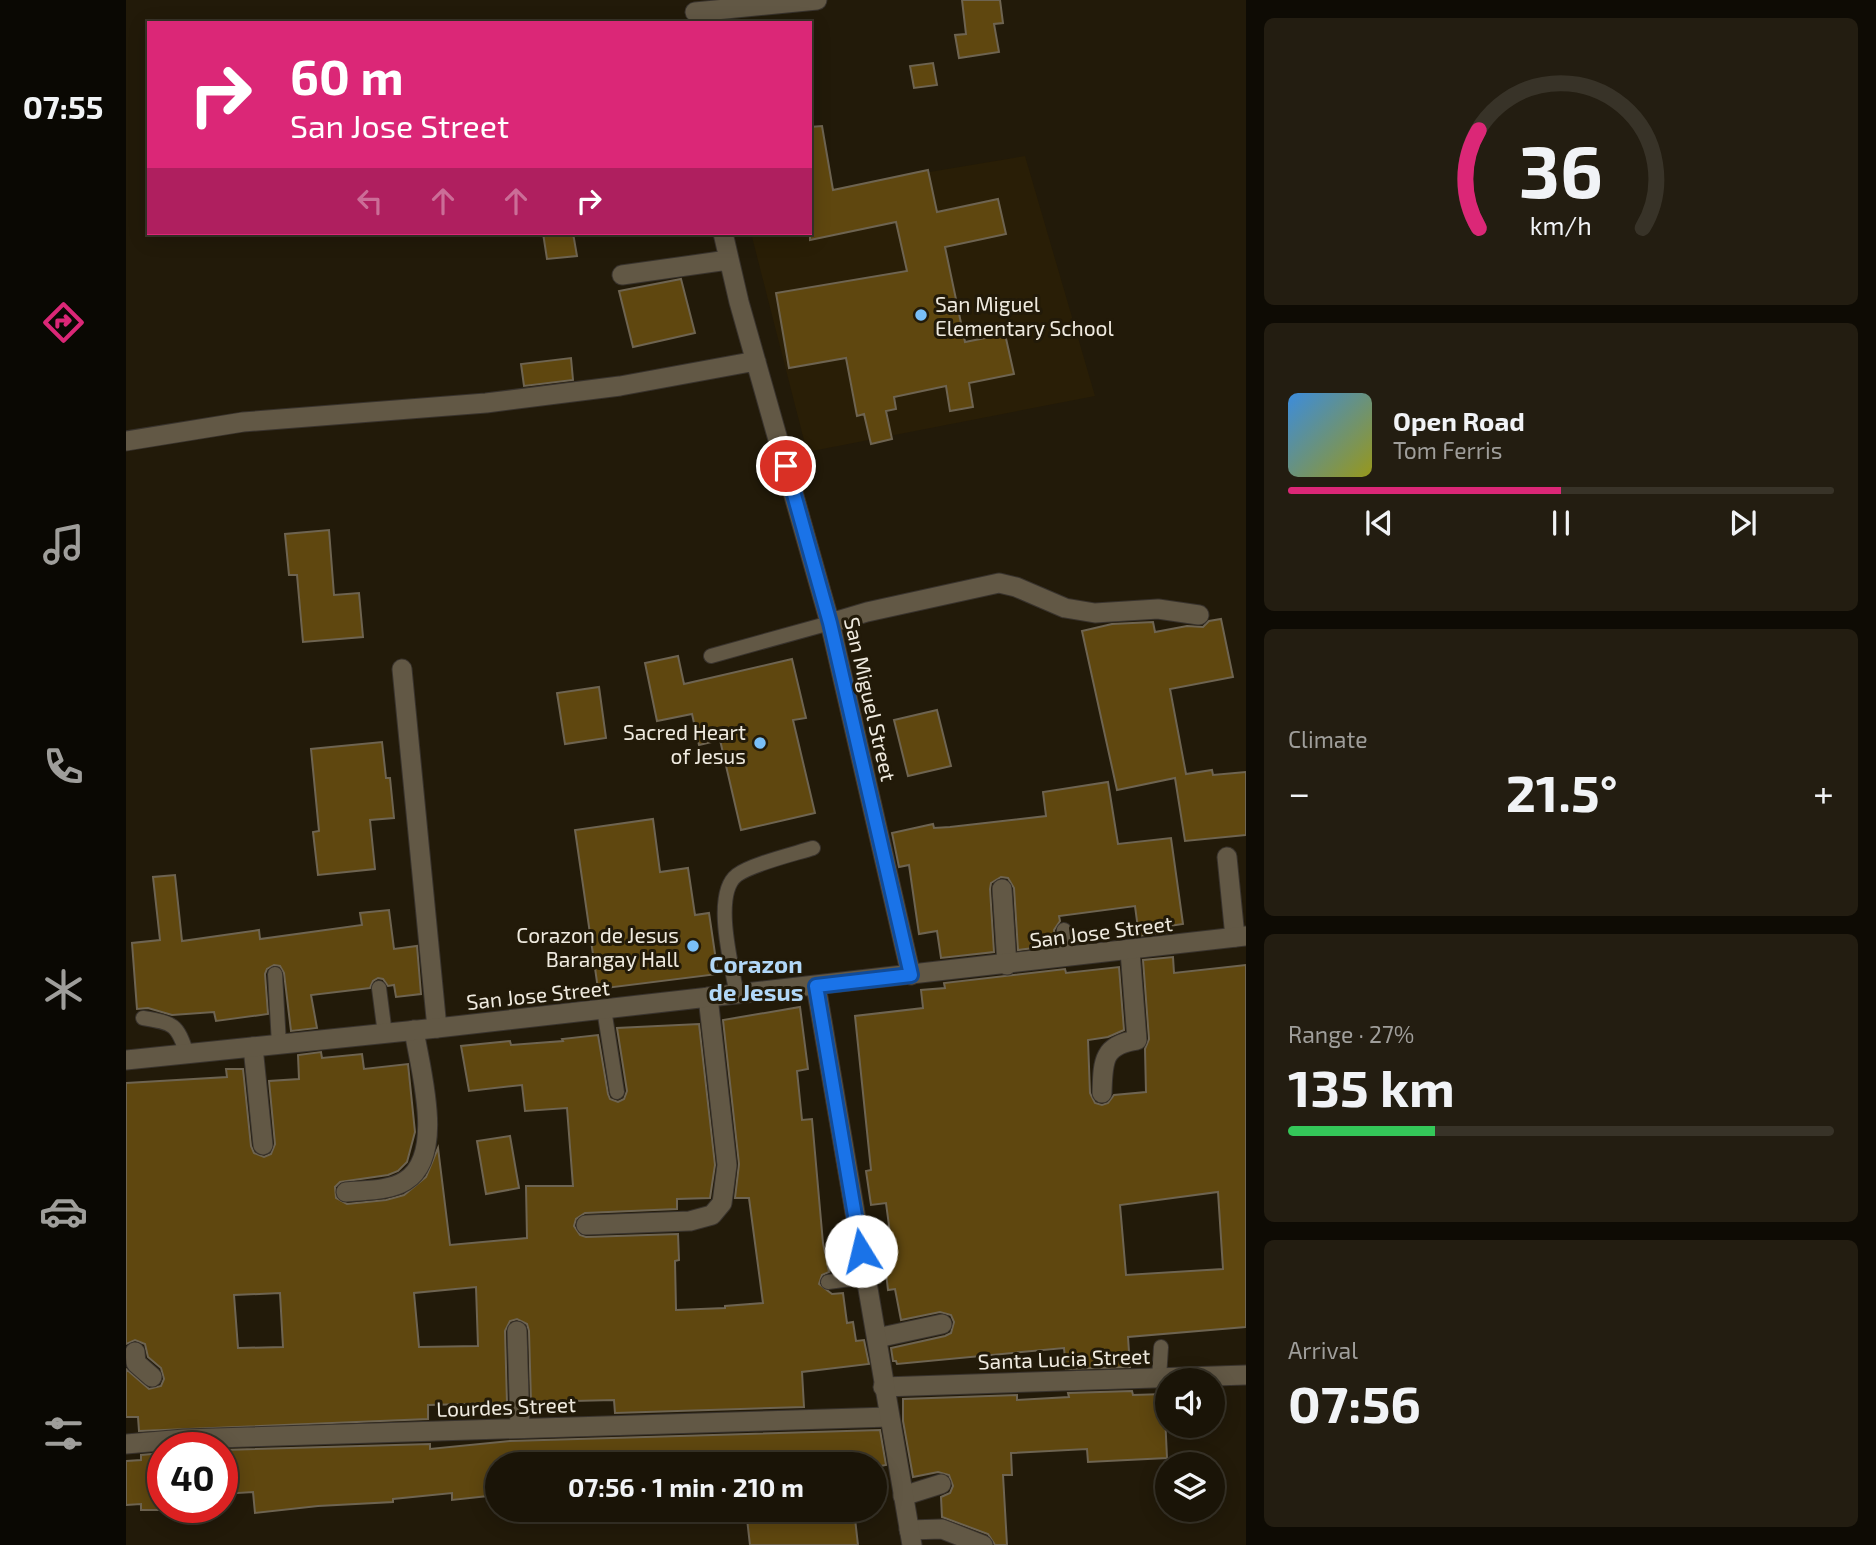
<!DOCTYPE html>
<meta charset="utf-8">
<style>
body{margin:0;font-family:"Exo 2",sans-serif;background:#231d11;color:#f1f3f6;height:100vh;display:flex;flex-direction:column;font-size:26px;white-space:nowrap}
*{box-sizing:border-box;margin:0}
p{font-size:23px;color:#9f9e9b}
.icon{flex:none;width:38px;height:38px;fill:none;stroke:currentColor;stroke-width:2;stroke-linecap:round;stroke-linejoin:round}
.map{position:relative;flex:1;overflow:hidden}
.details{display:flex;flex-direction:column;gap:18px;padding:18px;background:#0e0b04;width:630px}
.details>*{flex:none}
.guide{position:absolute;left:21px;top:21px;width:665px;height:214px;border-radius:0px;box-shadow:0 4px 18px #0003,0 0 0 2px #383328;background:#db2777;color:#fff;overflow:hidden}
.controls{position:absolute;left:1029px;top:1368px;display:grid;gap:14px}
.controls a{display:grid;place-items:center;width:70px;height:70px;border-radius:50%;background:#1a1407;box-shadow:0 4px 18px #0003,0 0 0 2px #383328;font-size:35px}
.speed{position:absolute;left:21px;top:1432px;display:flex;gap:14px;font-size:35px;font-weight:700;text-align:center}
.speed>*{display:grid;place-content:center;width:91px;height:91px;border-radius:50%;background:#1a1407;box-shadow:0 4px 18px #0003,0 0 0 2px #383328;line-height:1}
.speed .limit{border:10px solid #d22;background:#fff;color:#111}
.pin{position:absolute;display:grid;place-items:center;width:60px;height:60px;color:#fff;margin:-30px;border:4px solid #fff;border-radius:50%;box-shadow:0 2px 7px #0007}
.me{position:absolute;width:77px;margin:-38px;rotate:351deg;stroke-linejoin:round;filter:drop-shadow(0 0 5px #0008)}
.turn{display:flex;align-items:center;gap:24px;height:147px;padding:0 28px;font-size:32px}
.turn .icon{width:91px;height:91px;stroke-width:2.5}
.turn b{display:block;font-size:49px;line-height:60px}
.lanes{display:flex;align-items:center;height:66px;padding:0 28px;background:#0003;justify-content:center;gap:35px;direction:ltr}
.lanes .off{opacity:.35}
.big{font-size:52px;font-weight:700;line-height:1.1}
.details .card{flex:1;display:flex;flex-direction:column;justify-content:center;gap:10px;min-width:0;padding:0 24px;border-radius:10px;background:#231d11}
.details .dial{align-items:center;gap:0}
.dial svg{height:182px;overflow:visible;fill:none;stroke:#383328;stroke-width:7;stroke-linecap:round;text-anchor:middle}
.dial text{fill:#f1f3f6;stroke:none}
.song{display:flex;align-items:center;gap:21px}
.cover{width:84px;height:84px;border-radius:10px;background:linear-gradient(135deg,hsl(210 70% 55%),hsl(60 70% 35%))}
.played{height:7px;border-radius:4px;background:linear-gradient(90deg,#db2777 50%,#383328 50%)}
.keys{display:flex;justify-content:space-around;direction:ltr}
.heat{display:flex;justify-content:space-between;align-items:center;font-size:38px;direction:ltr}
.charge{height:10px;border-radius:5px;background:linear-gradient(90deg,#34c759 27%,#383328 0)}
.trip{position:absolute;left:359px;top:1452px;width:402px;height:70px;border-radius:35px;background:#1a1407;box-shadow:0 4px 18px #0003,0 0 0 2px #383328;font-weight:700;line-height:70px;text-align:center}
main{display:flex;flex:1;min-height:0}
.tabs{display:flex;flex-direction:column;width:126px;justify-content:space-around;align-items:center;background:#0a0803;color:#9f9e9b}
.tabs .icon{width:49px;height:49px}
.tabs .selected{color:#db2777}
.tabs b{font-size:32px;color:#f1f3f6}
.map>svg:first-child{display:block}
.built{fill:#291e06}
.building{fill:#5f470f;stroke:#6e6451;stroke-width:2;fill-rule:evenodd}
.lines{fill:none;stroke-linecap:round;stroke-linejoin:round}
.service-casing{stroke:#39332d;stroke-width:16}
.minor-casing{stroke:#39332d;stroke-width:21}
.tertiary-casing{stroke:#39332d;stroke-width:21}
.service{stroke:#625845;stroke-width:14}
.minor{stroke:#625845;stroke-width:19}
.tertiary{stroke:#625845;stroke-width:19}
.route-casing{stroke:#114b97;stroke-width:18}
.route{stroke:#1a73e8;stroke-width:12}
.poi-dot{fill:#79bff8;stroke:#221a09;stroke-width:2.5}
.labels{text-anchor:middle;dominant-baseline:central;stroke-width:6;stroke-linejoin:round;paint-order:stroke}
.poi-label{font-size:21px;fill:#efeadf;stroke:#221a09;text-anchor:end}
.street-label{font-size:21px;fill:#efeadf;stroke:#221a09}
.quarter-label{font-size:24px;font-weight:bold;fill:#b1d7f7;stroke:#221a09}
</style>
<main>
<nav class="tabs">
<b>07:55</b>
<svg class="icon selected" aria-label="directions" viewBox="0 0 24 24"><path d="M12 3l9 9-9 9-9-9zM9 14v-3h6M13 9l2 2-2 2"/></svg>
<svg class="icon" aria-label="music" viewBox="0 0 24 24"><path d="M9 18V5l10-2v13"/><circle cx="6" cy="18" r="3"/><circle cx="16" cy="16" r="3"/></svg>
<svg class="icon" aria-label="phone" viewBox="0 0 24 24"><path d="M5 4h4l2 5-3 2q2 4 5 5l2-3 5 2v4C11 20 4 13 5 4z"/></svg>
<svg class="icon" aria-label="climate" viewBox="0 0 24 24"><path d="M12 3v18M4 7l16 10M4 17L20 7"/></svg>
<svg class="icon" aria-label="car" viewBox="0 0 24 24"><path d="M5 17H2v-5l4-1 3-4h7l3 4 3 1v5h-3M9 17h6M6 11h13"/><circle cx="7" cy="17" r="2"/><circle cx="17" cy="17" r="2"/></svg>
<svg class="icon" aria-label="filters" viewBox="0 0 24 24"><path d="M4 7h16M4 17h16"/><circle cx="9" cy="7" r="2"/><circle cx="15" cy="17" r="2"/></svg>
</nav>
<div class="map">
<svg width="1120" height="1545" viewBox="0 0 1120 1545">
<rect width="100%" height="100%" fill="#221a09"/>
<!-- built -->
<path class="built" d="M 899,156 L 969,396 L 681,452 L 625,233 L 684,233 L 684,192 Z"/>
<!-- building -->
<path class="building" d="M 836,0 L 874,0 L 877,23 L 868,24 L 873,52 L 833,58 L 829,35 L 840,34 Z
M 807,63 L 811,85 L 788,88 L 784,66 Z
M 696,126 L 707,190 L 802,170 L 811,212 L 872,199 L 880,234 L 819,247 L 839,342 L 879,334 L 888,374 L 843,383 L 847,407 L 824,411 L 820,386 L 768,397 L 770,409 L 760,411 L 766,439 L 745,444 L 738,414 L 731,416 L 720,358 L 663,368 L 650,293 L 781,271 L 770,222 L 684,240 L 684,127 Z
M 417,233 L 447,233 L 451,256 L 421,259 Z
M 555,279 L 569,333 L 507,347 L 493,291 Z
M 445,358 L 447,380 L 398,386 L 395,364 Z
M 203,530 L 208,595 L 233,593 L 237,637 L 177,642 L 171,575 L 163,575 L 159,534 Z
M 1095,619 L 1107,677 L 1044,689 L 1060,774 L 1086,770 L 1087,775 L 1120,772 L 1120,835 L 1059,841 L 1049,778 L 991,790 L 956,631 L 986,624 L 1027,622 L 1029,632 L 1061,626 L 1077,627 L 1083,621 Z
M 552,656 L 558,684 L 666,659 L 680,718 L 667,720 L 689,813 L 615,830 L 594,740 L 573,745 L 566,714 L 531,721 L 519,663 Z
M 473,687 L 480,738 L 439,744 L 431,693 Z
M 811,710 L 825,766 L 782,776 L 768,720 Z
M 256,742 L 260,778 L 264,778 L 268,818 L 244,820 L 249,869 L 192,875 L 187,832 L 193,831 L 185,749 Z
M 982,782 L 992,844 L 1045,838 L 1057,924 L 1043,926 L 1044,932 L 1013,936 L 1009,906 L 933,916 L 934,921 L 928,930 L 930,945 L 892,950 L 888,888 L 882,878 L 875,877 L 865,883 L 864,889 L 868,952 L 815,958 L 811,931 L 793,934 L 783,865 L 773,867 L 766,833 L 807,824 L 808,828 L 824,827 L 920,816 L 917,792 Z
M 527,819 L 534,872 L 562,868 L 569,915 L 583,913 L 592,974 L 472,989 L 449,830 Z
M 49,875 L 56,941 L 133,930 L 134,939 L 236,925 L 234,913 L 263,910 L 268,949 L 291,946 L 295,994 L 270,997 L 268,985 L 262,986 L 257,979 L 252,978 L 247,981 L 244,988 L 185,995 L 191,1028 L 165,1031 L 158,973 L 154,966 L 148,965 L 141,969 L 139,974 L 142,1014 L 90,1021 L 88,1012 L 46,1015 L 22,1008 L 11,1009 L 6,943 L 34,940 L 27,877 Z
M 1047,957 L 1048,973 L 1120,965 L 1120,1327 L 1002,1337 L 1004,1367 L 940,1369 L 938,1348 L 771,1364 L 770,1361 L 767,1361 L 765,1348 L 819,1336 L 825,1333 L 828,1322 L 825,1315 L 814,1312 L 775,1320 L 769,1289 L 762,1290 L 759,1264 L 768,1263 L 760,1203 L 745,1205 L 740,1171 L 745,1170 L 729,1016 L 797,1008 L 795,990 L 819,988 L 818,983 L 939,969 L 940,973 L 993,967 L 998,1030 L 982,1037 L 962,1040 L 964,1093 L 969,1103 L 976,1105 L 982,1103 L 988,1095 L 1020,1092 L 1019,1049 L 1023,1039 L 1017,960 ZM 1092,1192 L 1097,1269 L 1000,1275 L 994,1205 Z
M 674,1007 L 682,1069 L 671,1071 L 676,1120 L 686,1119 L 697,1243 L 703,1272 L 696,1275 L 693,1284 L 706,1294 L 717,1293 L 721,1323 L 727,1322 L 730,1341 L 738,1340 L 743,1364 L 676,1372 L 678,1407 L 489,1413 L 488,1400 L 405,1402 L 403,1331 L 401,1324 L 391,1319 L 384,1321 L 379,1331 L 381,1403 L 302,1405 L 302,1419 L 13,1431 L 12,1417 L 0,1417 L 0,1369 L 23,1389 L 35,1386 L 38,1379 L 35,1368 L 22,1357 L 19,1344 L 9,1340 L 0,1344 L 0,1083 L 101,1077 L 100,1069 L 117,1069 L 125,1146 L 128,1153 L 138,1157 L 145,1154 L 149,1144 L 143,1081 L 173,1079 L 172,1055 L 195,1052 L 196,1058 L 236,1054 L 238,1069 L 282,1064 L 289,1132 L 281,1162 L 272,1171 L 262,1175 L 214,1182 L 209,1187 L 210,1198 L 221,1204 L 260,1200 L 278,1195 L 300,1177 L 312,1148 L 324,1245 L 401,1238 L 400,1186 L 447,1186 L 441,1108 L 399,1111 L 396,1085 L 343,1091 L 335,1046 L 384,1041 L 385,1045 L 437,1041 L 436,1039 L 472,1035 L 482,1094 L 484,1099 L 492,1102 L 498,1099 L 501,1091 L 491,1028 L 573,1024 L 589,1165 L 584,1198 L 551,1199 L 551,1209 L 459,1213 L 450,1219 L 448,1226 L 454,1235 L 460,1237 L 552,1234 L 553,1260 L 549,1261 L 550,1310 L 599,1308 L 599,1306 L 637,1303 L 623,1198 L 609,1198 L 613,1164 L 597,1020 ZM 350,1287 L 352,1346 L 293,1347 L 288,1293 ZM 154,1293 L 157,1347 L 112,1348 L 108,1295 Z
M 384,1136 L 393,1188 L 360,1194 L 351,1141 Z
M 1006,1391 L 1007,1395 L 1038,1394 L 1041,1458 L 962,1462 L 961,1449 L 885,1453 L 886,1475 L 877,1475 L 881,1545 L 869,1545 L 862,1534 L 816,1517 L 815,1497 L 824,1493 L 827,1486 L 823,1475 L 812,1472 L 787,1477 L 777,1421 L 777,1399 L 891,1395 L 891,1400 L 943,1397 L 942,1393 Z
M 754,1430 L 760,1465 L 749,1467 L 371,1465 L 371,1495 L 326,1500 L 326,1493 L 267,1499 L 267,1502 L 192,1506 L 129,1513 L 127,1492 L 96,1494 L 96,1450 L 304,1444 L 304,1449 L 384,1441 Z
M 37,1453 L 37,1510 L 15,1510 L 15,1504 L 0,1505 L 0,1461 L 15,1460 L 15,1455 Z
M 620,1510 L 728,1510 L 732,1545 L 624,1545 Z"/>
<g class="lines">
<!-- service casing -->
<g class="service-casing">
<path id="service" d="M 585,656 L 704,623
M 938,930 L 941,958
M 149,974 L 153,1044
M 253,988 L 259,1034
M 611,995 C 606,967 586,894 611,875 C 626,864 668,854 687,848
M 478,1009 L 491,1092
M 17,1018 C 48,1023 51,1024 61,1054
M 702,1282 L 739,1277
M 1033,1378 L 1035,1347"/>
</g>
<!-- minor casing -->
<g class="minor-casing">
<path id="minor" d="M 569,12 L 691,0
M 597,233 L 613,302 L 704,623 L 785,975
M 496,275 L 602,260
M 0,441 L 117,422 L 360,403 L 494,386 L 630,361
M 704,623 L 741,612 L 873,583 L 890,587 L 939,608 L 969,613 L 1032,609 L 1073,615
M 276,669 L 311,1028
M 1101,857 L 1109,937
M 876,889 L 881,965
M 127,1047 L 137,1145
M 976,1093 C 977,1062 976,1045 1011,1040 L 1004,951
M 220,1192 C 239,1190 263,1191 279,1181 C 320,1156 294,1069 288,1030
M 460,1225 L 564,1221 L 586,1215 L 596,1203 L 601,1165 L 582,997
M 391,1331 L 394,1428
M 751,1338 L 816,1324
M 9,1352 L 10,1363 L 26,1377
M 757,1387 L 1120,1375
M 0,1444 L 58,1439 L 763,1417
M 777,1496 L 815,1484
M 783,1530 L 816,1529 L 857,1545"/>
</g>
<!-- tertiary casing -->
<g class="tertiary-casing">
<path id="tertiary" d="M 690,986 L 786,1545
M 0,1060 L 311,1028 L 1120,936"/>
</g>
<!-- service -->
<use href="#service" class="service"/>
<!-- minor -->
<use href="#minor" class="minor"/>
<!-- tertiary -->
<use href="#tertiary" class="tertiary"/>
</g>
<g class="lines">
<!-- route casing -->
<g class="route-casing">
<path id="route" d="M 660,466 L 704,623 L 785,975 L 690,986 L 735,1251"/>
</g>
<!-- route -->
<use href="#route" class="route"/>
</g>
<!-- markers -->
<g class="poi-dot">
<circle cx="795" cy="315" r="7"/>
<circle cx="634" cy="743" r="7"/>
<circle cx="567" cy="946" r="7"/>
</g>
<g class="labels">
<!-- poi labels -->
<g class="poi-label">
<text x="809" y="303" text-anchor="start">San Miguel<tspan x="809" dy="24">Elementary School</tspan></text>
<text x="620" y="731">Sacred Heart<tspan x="620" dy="24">of Jesus</tspan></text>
<text x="553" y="934">Corazon de Jesus<tspan x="553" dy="24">Barangay Hall</tspan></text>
</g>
<!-- street labels -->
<g class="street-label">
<text transform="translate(745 699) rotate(77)">San Miguel Street</text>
<text transform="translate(975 931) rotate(-7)">San Jose Street</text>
<text transform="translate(412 994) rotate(-6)">San Jose Street</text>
<text transform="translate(938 1358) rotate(-2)">Santa Lucia Street</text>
<text transform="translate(380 1406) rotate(-2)">Lourdes Street</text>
</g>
<!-- quarter labels -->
<g class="quarter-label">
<text x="630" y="963">Corazon<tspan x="630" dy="28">de Jesus</tspan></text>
</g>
</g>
</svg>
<div class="controls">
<a><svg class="icon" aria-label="sound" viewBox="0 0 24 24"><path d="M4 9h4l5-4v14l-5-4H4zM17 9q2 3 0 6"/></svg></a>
<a><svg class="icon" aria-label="layers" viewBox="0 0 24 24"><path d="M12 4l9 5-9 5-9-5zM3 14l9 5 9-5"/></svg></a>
</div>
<div class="speed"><div class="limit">40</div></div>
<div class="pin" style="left:660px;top:466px;background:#d93025"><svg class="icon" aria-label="arrive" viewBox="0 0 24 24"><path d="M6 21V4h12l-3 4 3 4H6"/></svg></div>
<svg class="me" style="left:735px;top:1251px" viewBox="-20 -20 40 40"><circle r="19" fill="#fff"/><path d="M0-13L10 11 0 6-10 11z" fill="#1a73e8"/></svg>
<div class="trip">07:56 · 1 min · 210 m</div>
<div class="guide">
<div class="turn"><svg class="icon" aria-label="right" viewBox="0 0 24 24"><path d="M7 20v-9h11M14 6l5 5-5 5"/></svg><div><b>60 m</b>San Jose Street</div></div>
<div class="lanes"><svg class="icon off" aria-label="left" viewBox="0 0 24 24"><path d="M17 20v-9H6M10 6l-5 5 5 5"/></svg><svg class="icon off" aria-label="ahead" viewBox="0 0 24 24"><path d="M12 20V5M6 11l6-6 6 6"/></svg><svg class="icon off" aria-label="ahead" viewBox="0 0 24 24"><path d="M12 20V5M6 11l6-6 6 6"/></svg><svg class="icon" aria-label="right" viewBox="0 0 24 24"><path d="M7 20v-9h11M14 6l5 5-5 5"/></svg></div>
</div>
</div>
<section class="details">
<div class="card dial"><svg viewBox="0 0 100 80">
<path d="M14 69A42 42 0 1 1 86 69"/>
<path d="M14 69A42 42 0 0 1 14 26" stroke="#db2777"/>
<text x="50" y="56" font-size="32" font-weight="700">36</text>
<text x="50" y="72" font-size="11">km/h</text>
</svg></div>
<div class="card">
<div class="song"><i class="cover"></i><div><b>Open Road</b><p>Tom Ferris</p></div></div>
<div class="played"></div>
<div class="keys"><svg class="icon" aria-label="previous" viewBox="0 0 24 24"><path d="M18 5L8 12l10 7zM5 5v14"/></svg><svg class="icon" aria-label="pause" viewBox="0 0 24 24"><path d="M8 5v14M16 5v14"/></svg><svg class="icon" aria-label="next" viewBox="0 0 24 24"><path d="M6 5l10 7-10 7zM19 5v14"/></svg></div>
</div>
<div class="card"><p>Climate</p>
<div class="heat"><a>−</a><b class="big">21.5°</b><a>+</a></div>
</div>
<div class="card"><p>Range · 27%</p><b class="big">135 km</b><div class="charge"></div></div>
<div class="card"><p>Arrival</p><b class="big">07:56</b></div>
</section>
</main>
